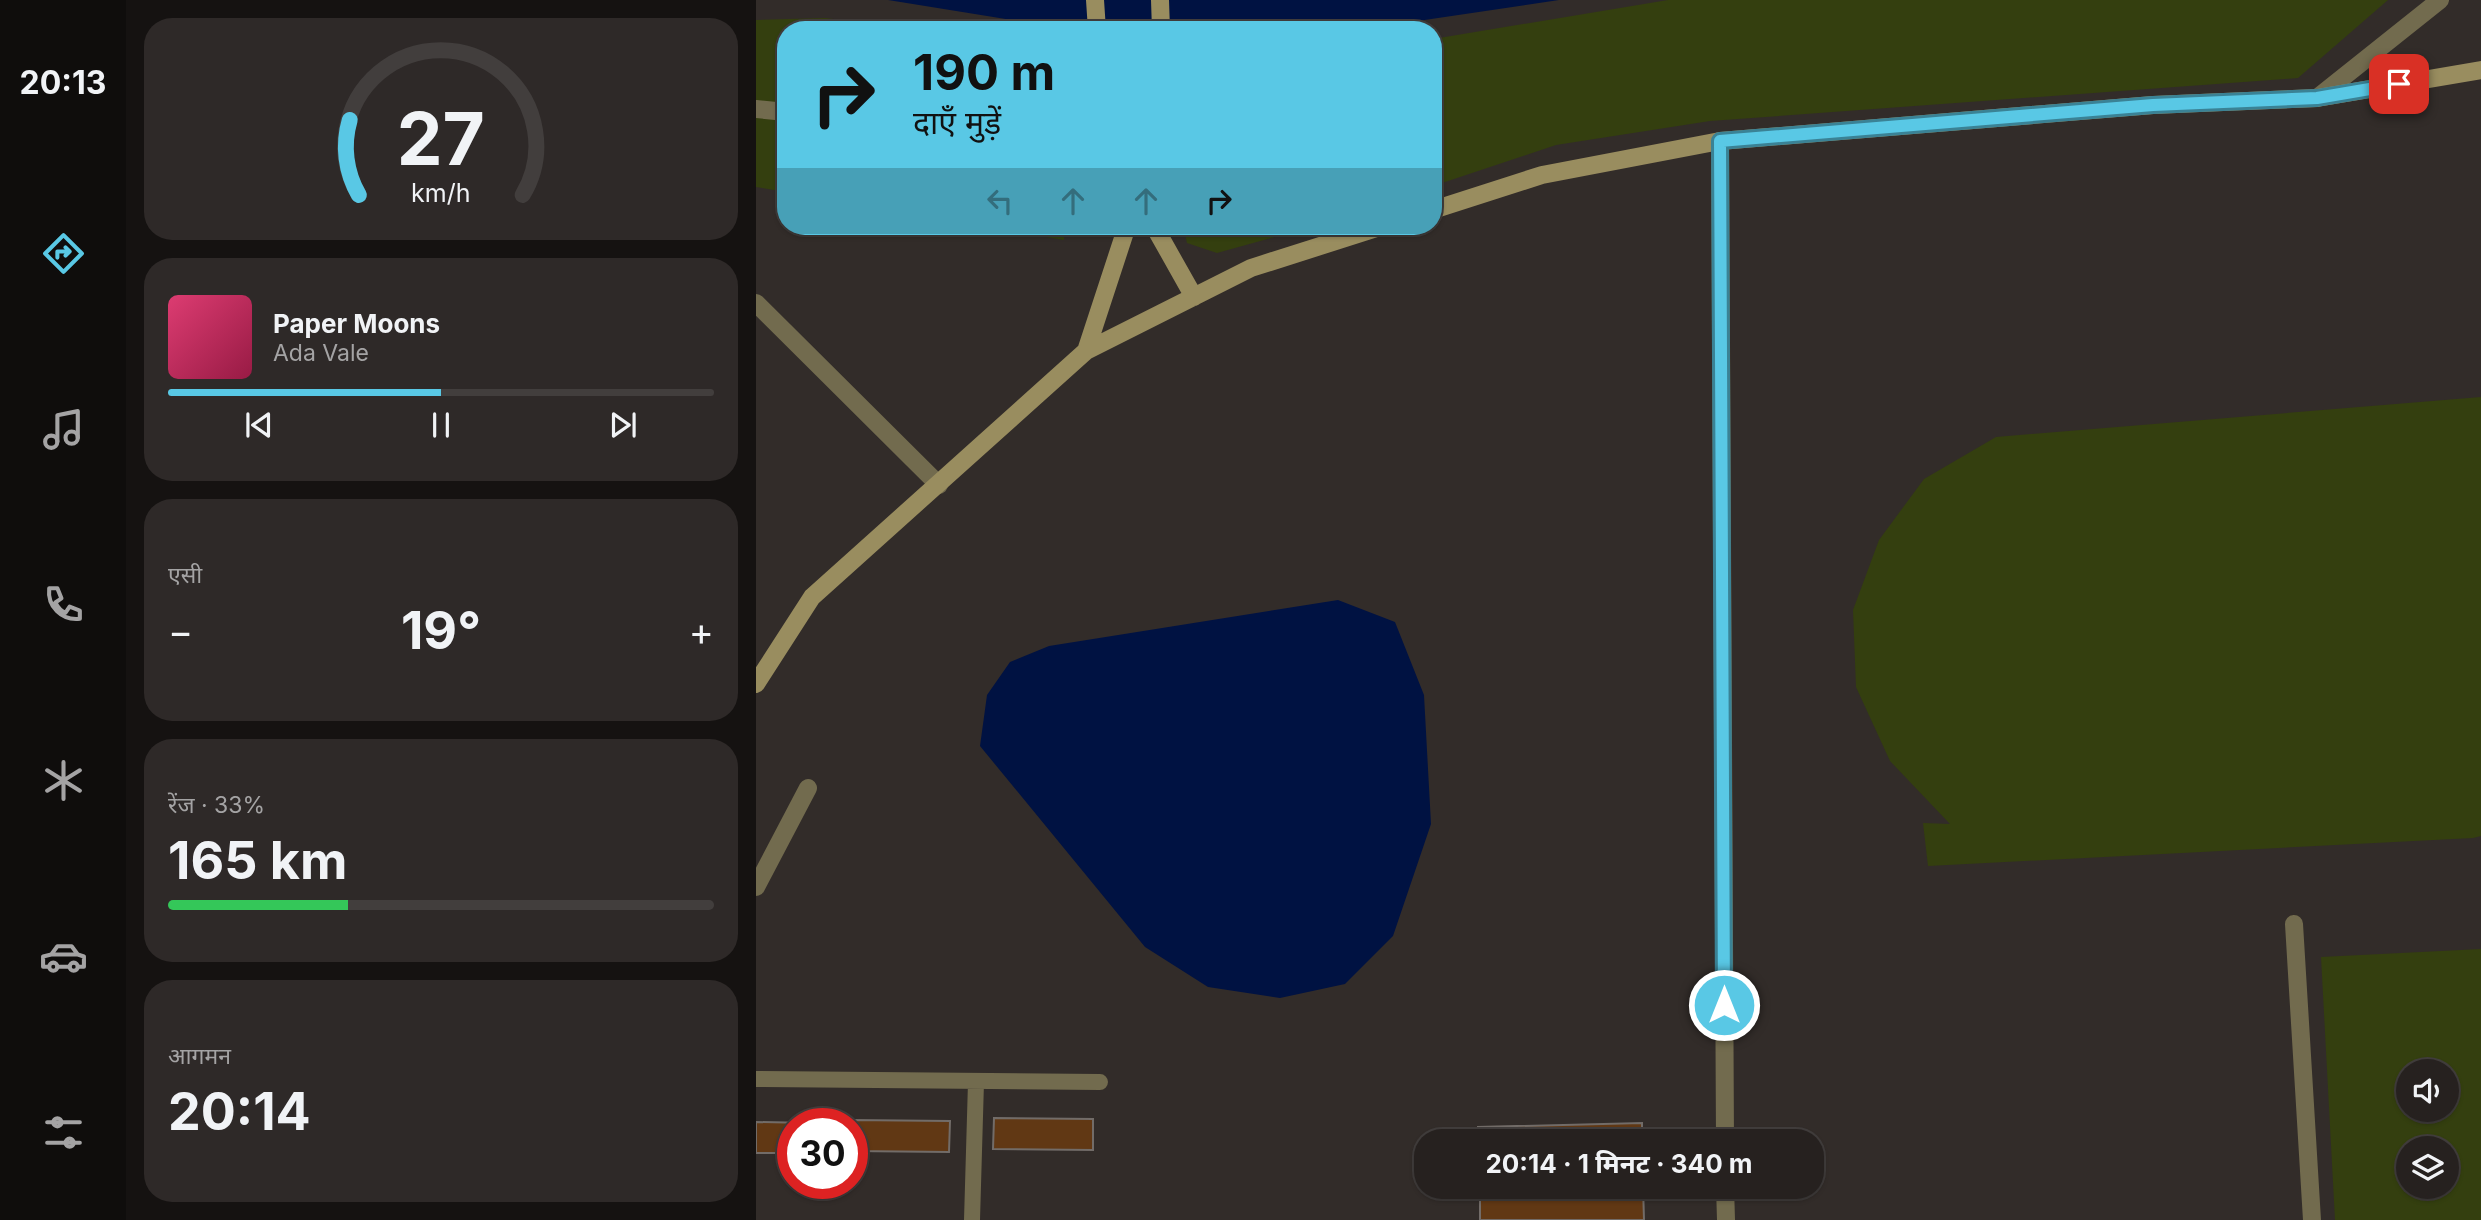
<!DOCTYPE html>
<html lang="hi">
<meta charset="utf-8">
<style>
body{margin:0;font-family:Inter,"Noto Sans Devanagari",sans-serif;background:#2e2928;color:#f1f3f6;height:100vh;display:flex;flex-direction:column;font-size:26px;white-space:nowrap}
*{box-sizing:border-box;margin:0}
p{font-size:23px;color:#a4a3a4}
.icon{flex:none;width:38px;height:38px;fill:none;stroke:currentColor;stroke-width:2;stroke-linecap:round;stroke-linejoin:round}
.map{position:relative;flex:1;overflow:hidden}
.sheet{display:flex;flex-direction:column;gap:18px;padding:18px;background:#151211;width:630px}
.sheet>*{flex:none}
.top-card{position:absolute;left:21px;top:21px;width:665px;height:214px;border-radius:28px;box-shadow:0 2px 5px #0004,0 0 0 2px #423e3d;background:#59c8e5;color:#111;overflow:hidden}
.tools{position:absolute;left:1640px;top:1059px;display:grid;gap:14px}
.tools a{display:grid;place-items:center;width:63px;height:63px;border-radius:50%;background:#26211f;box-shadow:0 2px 5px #0004,0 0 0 2px #423e3d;font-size:35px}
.speed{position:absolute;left:21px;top:1108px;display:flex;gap:14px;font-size:35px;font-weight:700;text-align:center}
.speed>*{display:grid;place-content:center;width:91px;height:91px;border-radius:50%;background:#26211f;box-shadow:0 2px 5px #0004,0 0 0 2px #423e3d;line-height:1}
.speed .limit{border:10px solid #d22;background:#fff;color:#111}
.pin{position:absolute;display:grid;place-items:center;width:60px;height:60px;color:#fff;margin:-30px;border-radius:14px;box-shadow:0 4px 10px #0006}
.me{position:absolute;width:77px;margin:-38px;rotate:0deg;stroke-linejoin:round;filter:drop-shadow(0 0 5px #0008)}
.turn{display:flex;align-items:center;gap:24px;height:147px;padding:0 21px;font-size:32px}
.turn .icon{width:91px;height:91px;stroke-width:2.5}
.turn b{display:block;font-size:49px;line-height:60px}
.lanes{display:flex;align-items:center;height:66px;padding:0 21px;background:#0003;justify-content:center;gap:35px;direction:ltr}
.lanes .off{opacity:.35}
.big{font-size:52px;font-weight:700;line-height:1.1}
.sheet .card{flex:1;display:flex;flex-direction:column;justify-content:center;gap:10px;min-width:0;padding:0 24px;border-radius:28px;background:#2e2928}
.sheet .dial{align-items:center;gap:0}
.dial svg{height:182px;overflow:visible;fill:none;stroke:#423e3d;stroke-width:7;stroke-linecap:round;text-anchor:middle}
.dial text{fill:#f1f3f6;stroke:none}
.song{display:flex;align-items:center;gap:21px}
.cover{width:84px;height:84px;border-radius:10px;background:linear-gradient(135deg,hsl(340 70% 55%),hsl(340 70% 35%))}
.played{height:7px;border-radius:4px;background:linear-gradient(90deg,#59c8e5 50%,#423e3d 50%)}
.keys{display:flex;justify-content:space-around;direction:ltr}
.heat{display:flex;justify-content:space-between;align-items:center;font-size:38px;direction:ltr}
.charge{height:10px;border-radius:5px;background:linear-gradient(90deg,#34c759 33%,#423e3d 0)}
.trip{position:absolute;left:658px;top:1129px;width:410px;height:70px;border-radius:28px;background:#26211f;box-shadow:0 2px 5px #0004,0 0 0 2px #423e3d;font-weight:700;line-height:70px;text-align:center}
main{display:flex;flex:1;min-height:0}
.dock{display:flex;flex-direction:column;width:126px;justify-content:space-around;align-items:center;background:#0f0d0c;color:#a4a3a4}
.dock .icon{width:49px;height:49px}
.dock .current{color:#59c8e5}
.dock b{font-size:32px;color:#f1f3f6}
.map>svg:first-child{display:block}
.green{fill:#343f0f;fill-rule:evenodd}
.water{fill:#001242}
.building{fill:#613814;stroke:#726c68;stroke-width:2}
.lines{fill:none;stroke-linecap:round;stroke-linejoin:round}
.lane{stroke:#726b4e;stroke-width:16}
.street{stroke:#726b4e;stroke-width:18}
.secondary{stroke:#998d5f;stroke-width:18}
.route-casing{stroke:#3a8295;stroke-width:18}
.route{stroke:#59c8e5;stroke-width:12}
</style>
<main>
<nav class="dock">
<b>20:13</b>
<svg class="icon current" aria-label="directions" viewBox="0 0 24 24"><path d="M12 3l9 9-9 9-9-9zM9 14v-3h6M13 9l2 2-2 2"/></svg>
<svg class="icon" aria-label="music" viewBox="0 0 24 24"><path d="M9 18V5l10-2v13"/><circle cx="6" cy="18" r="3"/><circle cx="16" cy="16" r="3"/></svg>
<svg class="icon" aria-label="phone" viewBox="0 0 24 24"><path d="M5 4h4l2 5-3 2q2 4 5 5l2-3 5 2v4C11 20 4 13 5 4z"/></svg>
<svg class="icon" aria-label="climate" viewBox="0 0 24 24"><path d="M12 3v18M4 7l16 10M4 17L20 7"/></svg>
<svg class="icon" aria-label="car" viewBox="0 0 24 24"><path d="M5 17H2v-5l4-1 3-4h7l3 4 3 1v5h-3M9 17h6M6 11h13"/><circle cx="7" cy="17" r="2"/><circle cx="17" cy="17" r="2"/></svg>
<svg class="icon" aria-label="filters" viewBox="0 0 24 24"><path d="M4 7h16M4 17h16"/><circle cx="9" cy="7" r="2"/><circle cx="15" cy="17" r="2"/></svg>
</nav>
<section class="sheet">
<div class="card dial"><svg viewBox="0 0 100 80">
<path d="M14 69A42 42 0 1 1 86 69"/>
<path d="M14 69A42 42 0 0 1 10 36" stroke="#59c8e5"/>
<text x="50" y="56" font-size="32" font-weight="700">27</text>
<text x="50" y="72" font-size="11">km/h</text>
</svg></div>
<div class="card">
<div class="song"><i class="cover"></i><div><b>Paper Moons</b><p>Ada Vale</p></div></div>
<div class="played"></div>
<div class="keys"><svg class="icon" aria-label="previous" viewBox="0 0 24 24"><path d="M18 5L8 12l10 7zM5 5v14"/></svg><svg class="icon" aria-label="pause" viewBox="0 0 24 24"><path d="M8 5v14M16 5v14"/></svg><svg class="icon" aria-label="next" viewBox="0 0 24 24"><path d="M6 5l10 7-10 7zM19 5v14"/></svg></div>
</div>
<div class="card"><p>एसी</p>
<div class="heat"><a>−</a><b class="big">19°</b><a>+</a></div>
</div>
<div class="card"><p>रेंज · 33%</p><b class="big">165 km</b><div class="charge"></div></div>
<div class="card"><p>आगमन</p><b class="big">20:14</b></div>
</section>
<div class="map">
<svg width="1725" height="1220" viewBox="0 0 1725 1220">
<rect width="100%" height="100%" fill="#322c29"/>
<!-- green -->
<path class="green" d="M 912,0 L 1632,0 L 1542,78 L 954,121 L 800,145 L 677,186 L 677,39 Z
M 69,18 L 169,30 L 30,30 L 30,192 L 0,187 L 0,20 Z
M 224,226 L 308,226 L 308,240 Z
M 427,226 L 558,226 L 461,253 L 431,243 Z
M 1725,397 L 1725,836 L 1717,838 L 1172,866 L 1167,823 L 1194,824 L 1134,761 L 1100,687 L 1097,610 L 1123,540 L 1168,479 L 1240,437 Z
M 1725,949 L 1725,1220 L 1579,1220 L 1565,957 ZM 1690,1071 L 1690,1110 L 1652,1110 L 1652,1071 ZM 1690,1148 L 1690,1186 L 1652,1186 L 1652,1148 Z"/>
<!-- water -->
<path class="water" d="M 132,0 L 803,0 L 601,30 L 318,30 Z
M 582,600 L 639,622 L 668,695 L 675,824 L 637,936 L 589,984 L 524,998 L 452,987 L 389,947 L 224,746 L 231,695 L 254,662 L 293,646 Z"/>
<!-- building -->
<path class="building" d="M 238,1118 L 337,1119 L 337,1150 L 237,1149 Z
M 95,1120 L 194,1121 L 193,1152 L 96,1151 Z
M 0,1122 L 55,1123 L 55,1124 L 37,1124 L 37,1153 L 0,1153 Z
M 886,1123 L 886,1141 L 722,1141 L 722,1127 Z
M 724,1186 L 887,1186 L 888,1220 L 724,1220 Z"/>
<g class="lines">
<!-- lane -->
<path class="lane" d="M 0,1079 L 344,1082
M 216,1220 L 220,1082"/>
<!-- street -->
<path class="street" d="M 1561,98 L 1684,0
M 0,109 L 30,112
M 964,141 L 969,1141
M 0,303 L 183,485
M 0,887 L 52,788
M 1538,924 L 1556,1220
M 969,1186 L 970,1220"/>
<!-- secondary -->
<path class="secondary" d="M 339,0 L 341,30
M 404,0 L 405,30
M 677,210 L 786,175 L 964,141 L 1397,105 L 1561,98 L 1725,70
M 398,226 L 438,297
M 330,351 L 371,226
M 0,684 L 56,597 L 330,351 L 495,268 L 627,226"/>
</g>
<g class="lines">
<!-- route casing -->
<g class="route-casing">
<path id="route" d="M 968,1005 L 964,141 L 1397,105 L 1561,98 L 1643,84"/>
</g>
<!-- route -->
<use href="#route" class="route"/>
</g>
</svg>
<div class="tools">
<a><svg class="icon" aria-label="sound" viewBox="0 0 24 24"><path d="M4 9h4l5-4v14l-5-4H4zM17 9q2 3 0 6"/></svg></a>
<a><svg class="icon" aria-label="layers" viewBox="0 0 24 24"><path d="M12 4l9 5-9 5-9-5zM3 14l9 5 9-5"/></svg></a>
</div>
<div class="speed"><div class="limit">30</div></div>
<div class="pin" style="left:1643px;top:84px;background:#d93025"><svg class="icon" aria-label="arrive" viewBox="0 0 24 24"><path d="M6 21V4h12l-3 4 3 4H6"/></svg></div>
<svg class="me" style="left:968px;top:1005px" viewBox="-20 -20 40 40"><circle r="17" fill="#59c8e5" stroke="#fff" stroke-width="3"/><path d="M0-11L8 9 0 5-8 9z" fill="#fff"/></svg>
<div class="trip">20:14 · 1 मिनट · 340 m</div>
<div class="top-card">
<div class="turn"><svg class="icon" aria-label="right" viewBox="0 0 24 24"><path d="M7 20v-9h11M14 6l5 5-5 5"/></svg><div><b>190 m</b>दाएँ मुड़ें</div></div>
<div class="lanes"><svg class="icon off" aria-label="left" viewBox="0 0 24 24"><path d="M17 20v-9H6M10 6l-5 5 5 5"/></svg><svg class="icon off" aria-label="ahead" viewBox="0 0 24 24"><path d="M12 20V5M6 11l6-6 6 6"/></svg><svg class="icon off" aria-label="ahead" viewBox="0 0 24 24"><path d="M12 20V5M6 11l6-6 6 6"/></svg><svg class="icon" aria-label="right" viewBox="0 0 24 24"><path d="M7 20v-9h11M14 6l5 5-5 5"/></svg></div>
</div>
</div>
</main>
